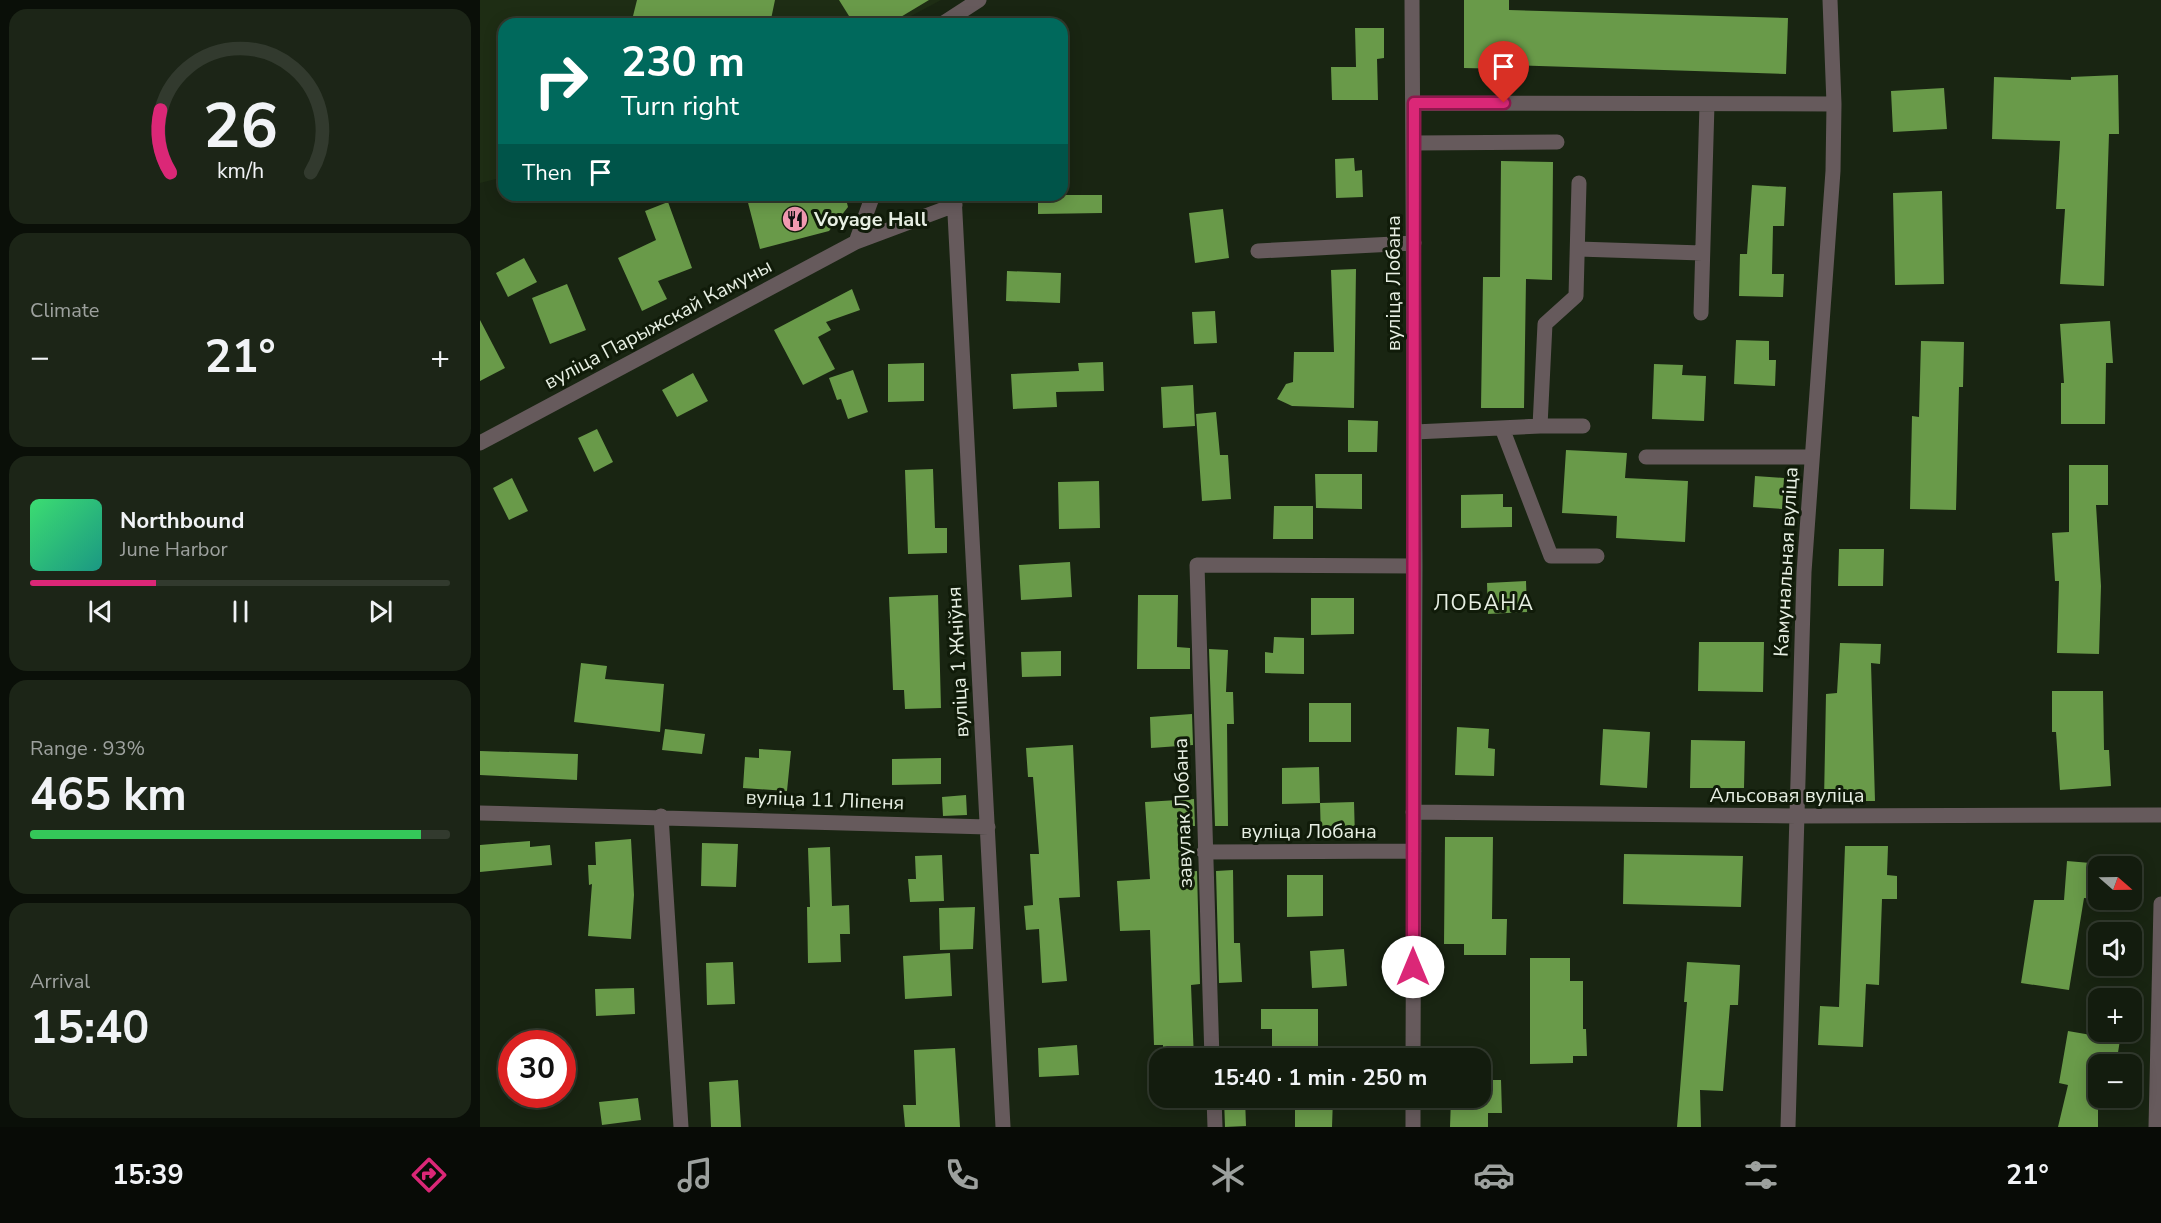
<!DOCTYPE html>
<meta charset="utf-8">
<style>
body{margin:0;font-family:"Nunito Sans",sans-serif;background:#1c2517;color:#f1f3f6;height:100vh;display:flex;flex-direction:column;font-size:22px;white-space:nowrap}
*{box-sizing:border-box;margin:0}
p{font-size:20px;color:#9da19e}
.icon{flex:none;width:33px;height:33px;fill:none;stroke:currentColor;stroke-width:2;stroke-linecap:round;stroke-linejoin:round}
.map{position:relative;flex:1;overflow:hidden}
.details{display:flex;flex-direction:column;gap:9px;padding:9px;background:#0a0f08;width:480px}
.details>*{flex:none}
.top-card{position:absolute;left:18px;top:18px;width:570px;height:183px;border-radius:18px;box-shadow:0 3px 15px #0003,0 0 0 2px #323a2e;background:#00695c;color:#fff;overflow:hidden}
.needle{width:39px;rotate:110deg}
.controls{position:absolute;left:1608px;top:856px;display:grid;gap:12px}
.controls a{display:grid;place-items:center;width:54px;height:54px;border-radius:12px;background:#131c0e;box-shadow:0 3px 15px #0003,0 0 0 2px #323a2e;font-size:30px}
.speed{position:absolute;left:18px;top:1030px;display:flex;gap:12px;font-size:30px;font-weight:700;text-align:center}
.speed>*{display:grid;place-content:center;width:78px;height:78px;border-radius:50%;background:#131c0e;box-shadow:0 3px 15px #0003,0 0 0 2px #323a2e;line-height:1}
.speed .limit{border:9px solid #d22;background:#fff;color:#111}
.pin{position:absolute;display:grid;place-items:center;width:51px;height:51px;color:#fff;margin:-62px -26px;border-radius:50% 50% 50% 0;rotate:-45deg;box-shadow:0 0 6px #0007}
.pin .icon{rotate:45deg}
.me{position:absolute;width:66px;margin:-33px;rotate:0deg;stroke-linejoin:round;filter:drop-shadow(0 0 4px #0008)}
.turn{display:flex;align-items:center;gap:21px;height:126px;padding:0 24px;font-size:27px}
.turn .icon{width:78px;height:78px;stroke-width:2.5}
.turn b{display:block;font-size:42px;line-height:51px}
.then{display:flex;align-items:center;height:57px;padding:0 24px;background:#0003;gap:12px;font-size:22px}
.big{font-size:45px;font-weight:700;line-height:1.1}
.details .card{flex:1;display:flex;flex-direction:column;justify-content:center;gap:9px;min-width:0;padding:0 21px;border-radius:18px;background:#1c2517}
.details .dial{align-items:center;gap:0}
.dial svg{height:156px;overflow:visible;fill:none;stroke:#323a2e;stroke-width:7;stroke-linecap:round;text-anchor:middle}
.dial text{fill:#f1f3f6;stroke:none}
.song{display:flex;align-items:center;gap:18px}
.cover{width:72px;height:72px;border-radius:9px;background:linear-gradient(135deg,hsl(140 70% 55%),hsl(170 70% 35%))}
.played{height:6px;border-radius:3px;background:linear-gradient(90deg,#db2777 30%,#323a2e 30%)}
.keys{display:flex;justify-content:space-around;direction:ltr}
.heat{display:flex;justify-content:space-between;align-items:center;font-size:33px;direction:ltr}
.charge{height:9px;border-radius:4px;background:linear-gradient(90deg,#34c759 93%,#323a2e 0)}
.trip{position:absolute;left:669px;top:1048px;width:342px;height:60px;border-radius:18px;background:#131c0e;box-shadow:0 3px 15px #0003,0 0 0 2px #323a2e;font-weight:700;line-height:60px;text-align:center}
.menu{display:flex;height:96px;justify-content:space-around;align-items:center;background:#080b06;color:#9da19e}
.menu .icon{width:42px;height:42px}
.menu .on{color:#db2777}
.menu b{font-size:27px;color:#f1f3f6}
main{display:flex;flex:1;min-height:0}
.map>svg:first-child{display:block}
.built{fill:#1e2d14}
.building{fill:#699a49}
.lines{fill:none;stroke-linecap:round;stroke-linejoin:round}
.minor{stroke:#665a5c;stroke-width:15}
.route-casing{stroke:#8e194d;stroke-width:15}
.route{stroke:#db2777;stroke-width:10}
.labels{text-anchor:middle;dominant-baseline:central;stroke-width:6;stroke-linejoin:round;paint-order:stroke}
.poi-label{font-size:20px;font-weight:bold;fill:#e7efe3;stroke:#101b09;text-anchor:start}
.street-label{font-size:20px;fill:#e7efe3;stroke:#101b09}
.neighbourhood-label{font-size:21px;letter-spacing:1.5px;fill:#e7efe3;stroke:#101b09}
</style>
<main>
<section class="details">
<div class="card dial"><svg viewBox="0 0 100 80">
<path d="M14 69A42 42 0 1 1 86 69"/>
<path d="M14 69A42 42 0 0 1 9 37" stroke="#db2777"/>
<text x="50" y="56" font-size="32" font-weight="700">26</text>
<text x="50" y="72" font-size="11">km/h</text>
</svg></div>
<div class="card"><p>Climate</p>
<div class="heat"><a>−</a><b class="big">21°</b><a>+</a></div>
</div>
<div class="card">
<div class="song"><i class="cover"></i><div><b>Northbound</b><p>June Harbor</p></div></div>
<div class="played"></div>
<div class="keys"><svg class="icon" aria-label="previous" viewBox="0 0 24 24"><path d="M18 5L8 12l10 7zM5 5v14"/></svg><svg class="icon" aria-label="pause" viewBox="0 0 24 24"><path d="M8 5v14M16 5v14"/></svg><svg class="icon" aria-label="next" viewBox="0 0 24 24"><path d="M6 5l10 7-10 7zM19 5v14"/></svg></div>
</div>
<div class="card"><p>Range · 93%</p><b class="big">465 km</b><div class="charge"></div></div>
<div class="card"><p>Arrival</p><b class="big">15:40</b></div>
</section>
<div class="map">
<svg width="1681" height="1127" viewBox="0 0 1681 1127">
<rect width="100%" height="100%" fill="#192512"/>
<!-- built -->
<path class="built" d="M 0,0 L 461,0 L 416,24 L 24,24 L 24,177 L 0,183 Z"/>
<!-- building -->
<path class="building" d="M 157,0 L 295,0 L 290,24 L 151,24 Z
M 359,0 L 449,0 L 409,24 L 374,24 Z
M 984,0 L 1029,0 L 1029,10 L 1308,18 L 1306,74 L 1028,65 L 1028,69 L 984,68 Z
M 875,28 L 904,28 L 904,58 L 897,59 L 898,100 L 852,100 L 851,67 L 876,67 Z
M 1638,75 L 1639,134 L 1629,134 L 1624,286 L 1580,284 L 1585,209 L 1576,209 L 1580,141 L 1512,139 L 1514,77 L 1591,80 L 1591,77 Z
M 1464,88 L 1467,129 L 1413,132 L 1411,91 Z
M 874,158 L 875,171 L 882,170 L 883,197 L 856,198 L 855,159 Z
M 1021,161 L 1073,162 L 1072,280 L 1046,279 L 1044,408 L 1001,408 L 1003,277 L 1020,277 Z
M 1272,185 L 1306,187 L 1304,226 L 1293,226 L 1292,274 L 1304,274 L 1303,297 L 1259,296 L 1260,254 L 1267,254 Z
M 1462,191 L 1464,284 L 1415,285 L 1413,193 Z
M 266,195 L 365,195 L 368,207 L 349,231 L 280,249 Z
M 558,195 L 622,195 L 622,213 L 558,214 Z
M 188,202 L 212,268 L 178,281 L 187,299 L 162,311 L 138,258 L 176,240 L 165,211 Z
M 743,209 L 749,258 L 715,263 L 709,213 Z
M 44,258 L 57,282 L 28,297 L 16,273 Z
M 876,269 L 874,408 L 812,406 L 797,399 L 806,384 L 813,382 L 814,352 L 854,352 L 851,270 Z
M 527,271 L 581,273 L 580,303 L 526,301 Z
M 87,284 L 106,330 L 70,344 L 52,298 Z
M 372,289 L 380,310 L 346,322 L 351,330 L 338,337 L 355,369 L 323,385 L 294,330 Z
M 735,311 L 737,343 L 714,344 L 712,312 Z
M 0,320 L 25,368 L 0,381 Z
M 1630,321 L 1633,363 L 1626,363 L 1625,424 L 1581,424 L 1581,383 L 1584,383 L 1580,324 Z
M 1256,340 L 1289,341 L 1289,360 L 1296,360 L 1295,386 L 1254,384 Z
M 1441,341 L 1484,342 L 1483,387 L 1479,387 L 1476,510 L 1430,509 L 1432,416 L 1439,417 Z
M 623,362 L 624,391 L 576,392 L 577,407 L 533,409 L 531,374 L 599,371 L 598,363 Z
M 444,363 L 444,401 L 408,402 L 408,364 Z
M 1174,364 L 1203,365 L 1202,375 L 1226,376 L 1224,421 L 1172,419 Z
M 373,370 L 388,412 L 368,419 L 361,399 L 357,400 L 349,378 Z
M 213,373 L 228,401 L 197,417 L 182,390 Z
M 713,385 L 715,426 L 683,428 L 681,387 Z
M 736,412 L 740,455 L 748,455 L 751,499 L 722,501 L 716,414 Z
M 868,420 L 898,421 L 897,452 L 868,452 Z
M 117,429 L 133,462 L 114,472 L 98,438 Z
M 1086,450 L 1147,453 L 1145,478 L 1208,481 L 1205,542 L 1136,538 L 1137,516 L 1082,513 Z
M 1589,465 L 1628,465 L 1628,505 L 1616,505 L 1621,586 L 1619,654 L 1577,653 L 1579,581 L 1575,581 L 1572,533 L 1589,532 Z
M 453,469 L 455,528 L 467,528 L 467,553 L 428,554 L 425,470 Z
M 835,474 L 882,474 L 882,509 L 836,508 Z
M 1275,476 L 1304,478 L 1302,509 L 1273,507 Z
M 32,478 L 48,511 L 29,520 L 13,488 Z
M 619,481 L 620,528 L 579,529 L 578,482 Z
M 1023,494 L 1023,507 L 1032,507 L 1032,527 L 981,528 L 981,495 Z
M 794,506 L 833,506 L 833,539 L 793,539 Z
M 1359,549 L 1404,549 L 1403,586 L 1358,586 Z
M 590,562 L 592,597 L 541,600 L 539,565 Z
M 1046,581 L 1047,612 L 1008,614 L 1007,583 Z
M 458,595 L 461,708 L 425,709 L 424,690 L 413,690 L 409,597 Z
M 658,595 L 698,595 L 697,647 L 710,648 L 710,669 L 657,669 Z
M 831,598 L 874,598 L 874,634 L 831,635 Z
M 794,637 L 824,638 L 824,674 L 785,673 L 785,652 L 793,653 Z
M 1219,642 L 1284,642 L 1283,692 L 1218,691 Z
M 1360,643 L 1401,644 L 1400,664 L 1391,663 L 1395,801 L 1344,801 L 1346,694 L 1357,693 Z
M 729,649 L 748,650 L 746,692 L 753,692 L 754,724 L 747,724 L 748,826 L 735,826 Z
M 581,651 L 581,676 L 542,677 L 541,652 Z
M 101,663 L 127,666 L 125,679 L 184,684 L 180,732 L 94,722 Z
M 1572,691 L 1623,691 L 1624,750 L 1629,750 L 1631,786 L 1580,790 L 1576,732 L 1572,732 Z
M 829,703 L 871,703 L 871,742 L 829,742 Z
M 712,714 L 713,745 L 671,748 L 670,717 Z
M 977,727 L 1009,729 L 1008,748 L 1015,749 L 1014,776 L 975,775 Z
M 185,729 L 225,734 L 222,754 L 182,750 Z
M 1123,729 L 1170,732 L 1167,788 L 1120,785 Z
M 1211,740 L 1265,741 L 1264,788 L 1210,788 Z
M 593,745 L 600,897 L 579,898 L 587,981 L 562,983 L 559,929 L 546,930 L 544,906 L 553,905 L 550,854 L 559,854 L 553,777 L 548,777 L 546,748 Z
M 279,749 L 311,751 L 307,791 L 263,788 L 265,757 L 279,758 Z
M 0,751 L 98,754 L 97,780 L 0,775 Z
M 461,758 L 461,784 L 412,785 L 412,759 Z
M 839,767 L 840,803 L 802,804 L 802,768 Z
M 486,795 L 487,815 L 463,816 L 462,797 Z
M 714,799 L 715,826 L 706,826 L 708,872 L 717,871 L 720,984 L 711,985 L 714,1059 L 683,1059 L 683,1045 L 674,1045 L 670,930 L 640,931 L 637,881 L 670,879 L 665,802 Z
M 874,802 L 875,838 L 841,838 L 840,803 Z
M 965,837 L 1013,837 L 1012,919 L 1027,919 L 1026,955 L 984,955 L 984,944 L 964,944 Z
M 151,839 L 154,895 L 151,939 L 108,936 L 112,884 L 109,885 L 108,865 L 116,865 L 115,842 Z
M 50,841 L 50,847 L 70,845 L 72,865 L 0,872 L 0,845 Z
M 222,843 L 258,844 L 256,887 L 221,886 Z
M 1365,846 L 1408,846 L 1407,875 L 1417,876 L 1417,899 L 1402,899 L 1399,985 L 1386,984 L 1383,1047 L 1338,1045 L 1340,1006 L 1359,1007 Z
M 350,847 L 352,906 L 369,905 L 370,934 L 360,934 L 361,962 L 328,963 L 327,907 L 330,907 L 328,848 Z
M 1144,854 L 1263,856 L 1261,907 L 1143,904 Z
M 462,855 L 464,901 L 430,902 L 428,879 L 436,879 L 435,856 Z
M 1587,861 L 1634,865 L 1634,867 L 1618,867 L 1618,899 L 1604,898 L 1589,990 L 1541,983 L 1554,900 L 1584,900 Z
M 753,870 L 754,943 L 760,943 L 762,982 L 739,983 L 736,871 Z
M 807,875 L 843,875 L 843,916 L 807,917 Z
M 495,907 L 493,949 L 460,950 L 459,908 Z
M 864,949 L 867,986 L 832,988 L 830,951 Z
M 470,953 L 472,996 L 425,999 L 423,956 Z
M 1050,958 L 1090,958 L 1090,981 L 1103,981 L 1103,1029 L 1106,1029 L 1107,1056 L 1093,1056 L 1093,1063 L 1050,1064 Z
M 253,962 L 255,1004 L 227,1005 L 226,963 Z
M 1207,962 L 1260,965 L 1258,1005 L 1250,1005 L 1243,1091 L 1220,1090 L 1221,1127 L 1197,1127 L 1207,1002 L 1204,1002 Z
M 154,988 L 155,1014 L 116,1016 L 115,989 Z
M 781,1009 L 838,1009 L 838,1046 L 792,1046 L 792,1029 L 781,1029 Z
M 1588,1031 L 1640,1040 L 1636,1065 L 1618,1065 L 1618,1127 L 1578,1127 L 1588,1085 L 1579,1083 Z
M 597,1045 L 599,1075 L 559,1077 L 558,1048 Z
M 475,1048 L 480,1127 L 425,1127 L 423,1105 L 436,1105 L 434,1050 Z
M 258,1080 L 261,1127 L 231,1127 L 229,1082 Z
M 1000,1080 L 1021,1080 L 1022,1113 L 1008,1113 L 1008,1127 L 970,1127 L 971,1098 L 1000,1098 Z
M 158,1098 L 161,1120 L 122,1125 L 119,1102 Z
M 744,1098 L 765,1098 L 766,1126 L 745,1127 Z
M 815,1098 L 853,1098 L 852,1127 L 815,1127 Z"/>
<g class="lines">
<!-- minor -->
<path class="minor" d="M 932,0 L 935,566 L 933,1059
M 462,24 L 499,0
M 934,103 L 1354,104
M 934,143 L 1077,142
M 474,195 L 523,1127
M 376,242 L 393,195
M 1098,249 L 1222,253
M 778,251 L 934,243
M 1221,313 L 1227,104
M 1060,426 L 1103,426
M 1022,428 L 1071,556 L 1117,556
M 935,432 L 1060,426 L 1065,324 L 1096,296 L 1099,183
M 0,443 L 376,242 L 475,205
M 1166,457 L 1332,457
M 933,812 L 1317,816 L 1681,815
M 0,813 L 508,827
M 181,816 L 201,1127
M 724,852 L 934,851
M 732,1059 L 717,565 L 935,566
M 734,1098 L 735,1127
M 933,1127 L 933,1098
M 1308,1127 L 1324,572 L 1353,171 L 1354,104 L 1350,0
M 1676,1127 L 1681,904"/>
</g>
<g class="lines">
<!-- route casing -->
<g class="route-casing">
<path id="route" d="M 933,967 L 934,103 L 1024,103"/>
</g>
<!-- route -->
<use href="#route" class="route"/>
</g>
<!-- icons -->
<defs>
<g id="restaurant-disc" transform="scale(1.35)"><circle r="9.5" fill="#f19ab1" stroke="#101b09"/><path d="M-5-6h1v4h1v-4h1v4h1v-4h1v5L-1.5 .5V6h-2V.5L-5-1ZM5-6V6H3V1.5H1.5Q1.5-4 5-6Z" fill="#111"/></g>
</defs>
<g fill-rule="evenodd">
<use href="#restaurant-disc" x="315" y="219"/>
</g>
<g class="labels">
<!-- poi labels -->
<g class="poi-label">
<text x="334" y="219">Voyage Hall</text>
</g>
<!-- street labels -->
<g class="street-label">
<text transform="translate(913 283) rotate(-90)">вуліца Лобана</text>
<text transform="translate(178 324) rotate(-28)">вуліца Парыжскай Камуны</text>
<text transform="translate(1306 562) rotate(-87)">Камунальная вуліца</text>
<text transform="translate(478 662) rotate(-93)">вуліца 1 Жніўня</text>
<text x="1307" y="795">Альсовая вуліца</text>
<text transform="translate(345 800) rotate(2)">вуліца 11 Ліпеня</text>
<text transform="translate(703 813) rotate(-92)">завулак Лобана</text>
<text x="829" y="831">вуліца Лобана</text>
</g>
<!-- neighbourhood labels -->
<g class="neighbourhood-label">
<text x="1004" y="603">ЛОБАНА</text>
</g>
</g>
</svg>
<div class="controls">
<a><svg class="needle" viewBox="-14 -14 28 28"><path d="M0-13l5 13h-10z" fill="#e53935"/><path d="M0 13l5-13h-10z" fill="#9da19e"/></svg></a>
<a><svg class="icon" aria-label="sound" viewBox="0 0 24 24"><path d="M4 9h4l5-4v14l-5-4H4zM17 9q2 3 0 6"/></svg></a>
<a>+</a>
<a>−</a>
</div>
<div class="speed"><div class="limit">30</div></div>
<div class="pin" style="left:1024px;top:103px;background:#d93025"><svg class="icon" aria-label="arrive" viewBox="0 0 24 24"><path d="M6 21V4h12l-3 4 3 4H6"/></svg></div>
<svg class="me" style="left:933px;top:967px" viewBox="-20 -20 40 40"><circle r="19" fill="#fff"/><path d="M0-13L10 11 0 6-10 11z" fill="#db2777"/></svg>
<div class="trip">15:40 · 1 min · 250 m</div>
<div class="top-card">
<div class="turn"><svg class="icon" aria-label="right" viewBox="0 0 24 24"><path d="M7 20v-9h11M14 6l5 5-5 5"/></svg><div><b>230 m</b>Turn right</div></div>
<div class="then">Then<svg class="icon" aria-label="arrive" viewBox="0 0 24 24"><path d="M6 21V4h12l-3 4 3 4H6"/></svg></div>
</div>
</div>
</main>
<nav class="menu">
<b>15:39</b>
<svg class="icon on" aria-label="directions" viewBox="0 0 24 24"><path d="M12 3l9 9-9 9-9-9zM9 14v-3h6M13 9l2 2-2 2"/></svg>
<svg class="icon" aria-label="music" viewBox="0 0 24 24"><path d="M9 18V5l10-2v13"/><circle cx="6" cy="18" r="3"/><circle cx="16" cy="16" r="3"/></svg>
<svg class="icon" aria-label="phone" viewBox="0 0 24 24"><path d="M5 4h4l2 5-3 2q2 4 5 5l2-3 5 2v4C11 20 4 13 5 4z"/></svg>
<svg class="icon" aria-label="climate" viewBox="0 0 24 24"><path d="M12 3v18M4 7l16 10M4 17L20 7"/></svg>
<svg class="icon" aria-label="car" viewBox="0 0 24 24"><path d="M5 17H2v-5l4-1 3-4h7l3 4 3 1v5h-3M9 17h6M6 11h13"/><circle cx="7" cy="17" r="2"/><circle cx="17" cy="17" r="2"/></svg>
<svg class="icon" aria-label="filters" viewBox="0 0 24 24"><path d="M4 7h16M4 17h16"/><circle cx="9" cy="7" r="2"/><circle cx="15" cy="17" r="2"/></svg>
<b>21°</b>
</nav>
